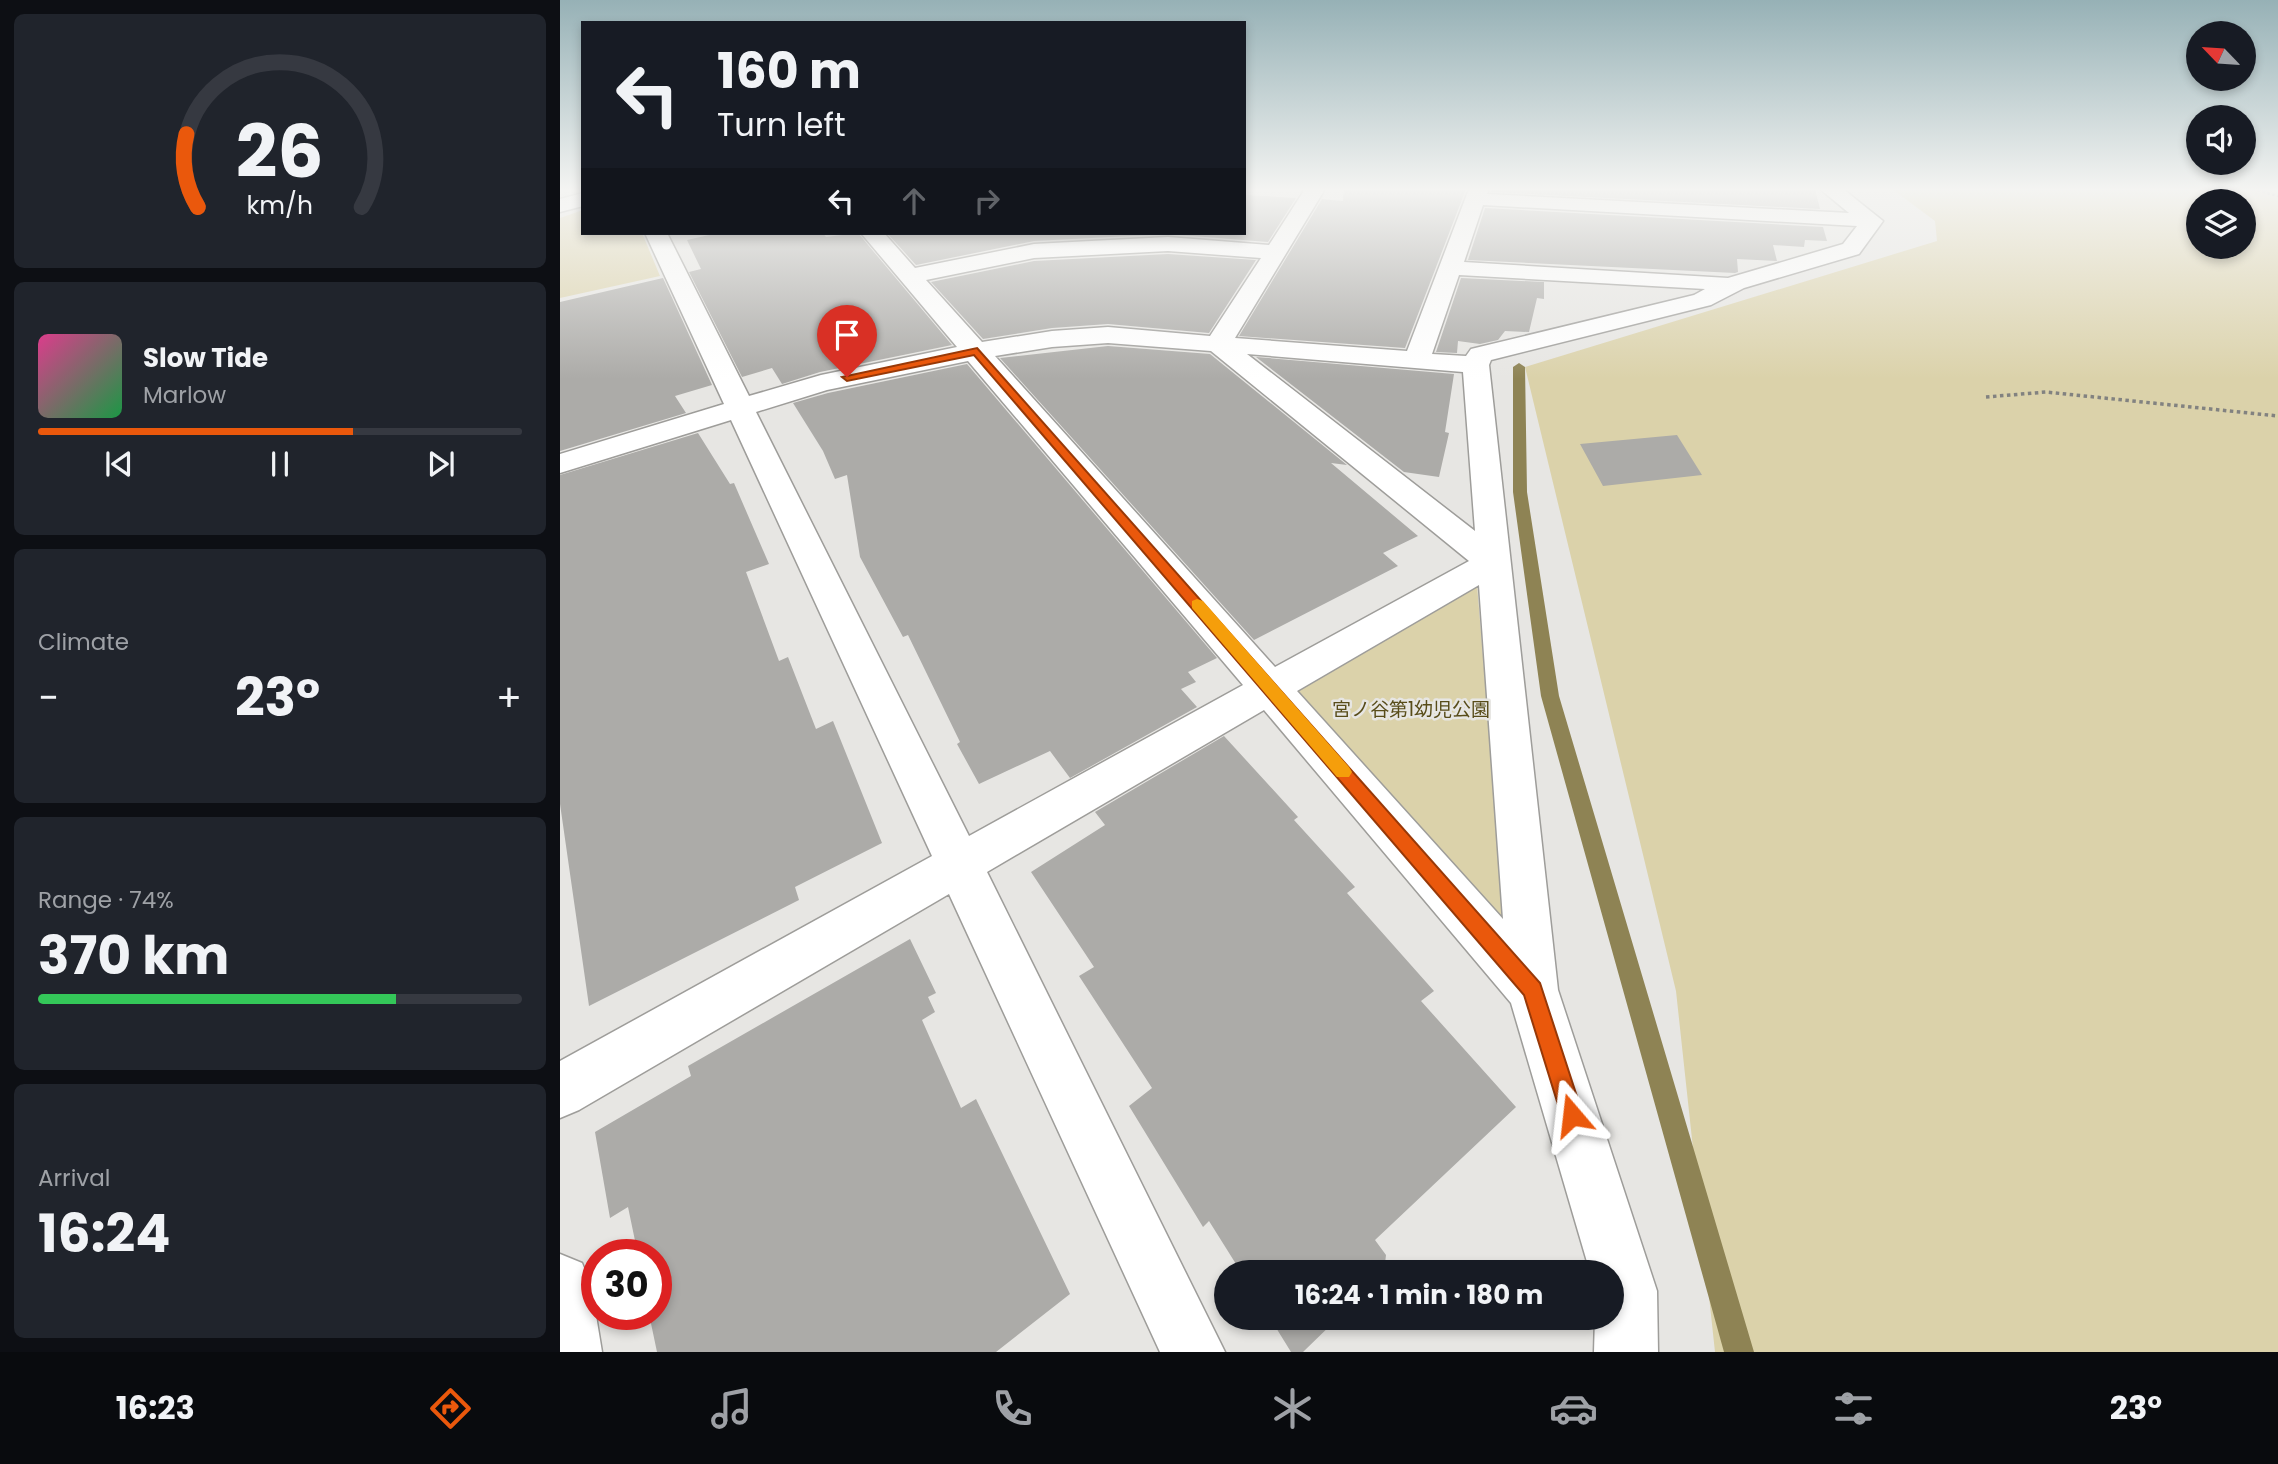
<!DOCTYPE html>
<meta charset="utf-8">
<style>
body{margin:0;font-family:Poppins,"Noto Sans JP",sans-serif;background:#20242c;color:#f1f3f6;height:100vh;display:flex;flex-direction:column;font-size:26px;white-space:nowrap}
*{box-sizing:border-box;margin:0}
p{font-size:23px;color:#9ea1a6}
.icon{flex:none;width:38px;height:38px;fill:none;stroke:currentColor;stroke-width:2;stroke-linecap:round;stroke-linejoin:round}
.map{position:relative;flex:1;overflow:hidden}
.side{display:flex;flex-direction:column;gap:14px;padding:14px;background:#0d0f14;width:560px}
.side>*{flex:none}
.top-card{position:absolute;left:21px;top:21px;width:665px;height:214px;border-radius:0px;box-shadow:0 4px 10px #0003;background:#171b24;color:#f1f3f6;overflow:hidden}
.needle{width:46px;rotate:295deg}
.fabs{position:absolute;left:1626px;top:21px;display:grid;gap:14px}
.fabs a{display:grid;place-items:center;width:70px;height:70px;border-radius:50%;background:#171b24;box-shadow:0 4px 10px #0003;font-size:35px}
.speed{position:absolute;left:21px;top:1239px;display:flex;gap:14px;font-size:35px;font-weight:700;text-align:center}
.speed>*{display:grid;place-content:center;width:91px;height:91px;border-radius:50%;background:#171b24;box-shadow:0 4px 10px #0003;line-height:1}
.speed .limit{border:10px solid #d22;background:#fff;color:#111}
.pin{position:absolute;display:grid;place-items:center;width:60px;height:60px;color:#fff;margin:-72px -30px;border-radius:50% 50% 50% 0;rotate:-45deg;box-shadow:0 0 7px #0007}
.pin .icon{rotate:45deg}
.me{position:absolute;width:77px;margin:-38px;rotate:343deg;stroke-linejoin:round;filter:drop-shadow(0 0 5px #0008)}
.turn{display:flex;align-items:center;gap:24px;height:147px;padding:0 21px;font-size:32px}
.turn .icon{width:91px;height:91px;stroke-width:2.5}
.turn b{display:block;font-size:49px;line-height:60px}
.lanes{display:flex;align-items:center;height:66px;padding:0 21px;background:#0003;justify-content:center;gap:35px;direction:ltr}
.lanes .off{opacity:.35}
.big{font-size:52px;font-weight:700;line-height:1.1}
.side .tile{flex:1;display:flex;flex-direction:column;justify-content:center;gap:10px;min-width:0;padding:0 24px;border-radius:10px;background:#20242c}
.side .dial{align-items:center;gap:0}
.dial svg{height:182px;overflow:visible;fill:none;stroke:#363941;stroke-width:7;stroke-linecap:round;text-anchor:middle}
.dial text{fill:#f1f3f6;stroke:none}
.song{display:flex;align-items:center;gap:21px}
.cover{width:84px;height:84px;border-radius:10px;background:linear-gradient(135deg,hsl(330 70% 55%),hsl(140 70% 35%))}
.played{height:7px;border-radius:4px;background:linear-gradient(90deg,#ea580c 65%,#363941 65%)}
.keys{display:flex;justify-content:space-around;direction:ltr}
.heat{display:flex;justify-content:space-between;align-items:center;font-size:38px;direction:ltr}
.charge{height:10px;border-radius:5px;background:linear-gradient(90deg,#34c759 74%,#363941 0)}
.trip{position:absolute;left:654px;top:1260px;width:410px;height:70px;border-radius:35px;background:#171b24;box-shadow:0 4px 10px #0003;font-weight:700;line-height:70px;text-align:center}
.tab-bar{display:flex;height:112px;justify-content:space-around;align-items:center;background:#090b0e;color:#9ea1a6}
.tab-bar .icon{width:49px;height:49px}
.tab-bar .selected{color:#ea580c}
.tab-bar b{font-size:32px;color:#f1f3f6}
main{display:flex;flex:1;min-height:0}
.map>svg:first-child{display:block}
.green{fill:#dbd2aa;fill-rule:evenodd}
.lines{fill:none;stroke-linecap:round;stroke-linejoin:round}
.stream{fill:#8e8354;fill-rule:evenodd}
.building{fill:#acaba8}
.minor-casing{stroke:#9e9d9a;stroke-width:3}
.path-far1{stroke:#828280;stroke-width:2.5;stroke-dasharray:2.5 2.5;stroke-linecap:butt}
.path{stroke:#828280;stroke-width:3.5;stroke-dasharray:3.5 3.5;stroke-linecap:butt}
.minor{fill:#fff;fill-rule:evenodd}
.route{fill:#ea580c;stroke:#983908;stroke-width:2}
.slow{fill:#f59e0b}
.labels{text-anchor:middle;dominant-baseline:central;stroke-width:5;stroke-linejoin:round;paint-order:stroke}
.park-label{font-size:19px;fill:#584c19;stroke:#e7e6e3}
</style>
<main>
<section class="side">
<div class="tile dial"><svg viewBox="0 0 100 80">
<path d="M14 69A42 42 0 1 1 86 69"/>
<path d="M14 69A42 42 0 0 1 9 37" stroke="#ea580c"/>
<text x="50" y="56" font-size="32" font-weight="700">26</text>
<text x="50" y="72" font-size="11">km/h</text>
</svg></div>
<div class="tile">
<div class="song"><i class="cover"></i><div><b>Slow Tide</b><p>Marlow</p></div></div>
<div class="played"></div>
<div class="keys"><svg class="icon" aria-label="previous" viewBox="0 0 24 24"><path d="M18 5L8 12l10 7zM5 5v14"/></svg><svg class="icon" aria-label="pause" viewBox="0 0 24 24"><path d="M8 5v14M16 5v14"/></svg><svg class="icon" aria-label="next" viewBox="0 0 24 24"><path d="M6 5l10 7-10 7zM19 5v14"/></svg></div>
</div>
<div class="tile"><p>Climate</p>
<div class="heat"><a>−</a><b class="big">23°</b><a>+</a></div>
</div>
<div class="tile"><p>Range · 74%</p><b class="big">370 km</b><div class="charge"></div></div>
<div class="tile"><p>Arrival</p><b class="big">16:24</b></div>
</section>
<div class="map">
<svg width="1718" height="1352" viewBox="0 0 1718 1352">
<rect width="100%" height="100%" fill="#e7e6e3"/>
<!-- green -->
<path class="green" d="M 1332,189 L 1718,189 L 1718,1352 L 1155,1352 L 1116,991 L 965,367 L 1377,241 L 1375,221 ZM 1638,201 L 1684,201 L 1684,247 L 1638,247 Z
M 23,210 L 23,233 L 82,233 L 100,276 L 0,298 L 0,218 Z
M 917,585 L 945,920 L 730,689 Z"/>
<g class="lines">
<!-- stream -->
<path class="stream" d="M 959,363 L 965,367 L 967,492 L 999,696 L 1194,1352 L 1164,1352 L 981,696 L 953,492 L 953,367 Z"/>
</g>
<!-- building -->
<path class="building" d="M 784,189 L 906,189 L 845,348 L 679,336 L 762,199 L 783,201 Z
M 931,189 L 1255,189 L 1260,209 L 931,192 Z
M 684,195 L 736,198 L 708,242 L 608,234 L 474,241 L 356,265 L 327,233 L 684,233 Z
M 925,208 L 1263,227 L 1267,241 L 1245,240 L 1244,247 L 1213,245 L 1217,261 L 1177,259 L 1178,272 L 1175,273 L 908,260 Z
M 158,233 L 263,233 L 266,237 L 298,233 L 392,345 L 260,372 L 222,384 L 212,368 L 182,377 L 129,272 L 141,269 L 127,240 Z
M 608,254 L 696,260 L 649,333 L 548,324 L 492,328 L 423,339 L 371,282 L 474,261 Z
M 103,278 L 152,385 L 115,396 L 126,413 L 0,451 L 0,302 Z
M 901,278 L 984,282 L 984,299 L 977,298 L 969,332 L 945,331 L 938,340 L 920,344 L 898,341 L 897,353 L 876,352 Z
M 548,346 L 650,354 L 787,465 L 771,463 L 858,536 L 823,553 L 838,566 L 694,640 L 440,358 Z
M 696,357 L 894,374 L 885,432 L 889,433 L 879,477 L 844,472 Z
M 407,364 L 657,658 L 628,672 L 636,682 L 621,689 L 637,707 L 510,778 L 490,751 L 419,784 L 397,744 L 400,742 L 348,635 L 343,637 L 300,557 L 287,475 L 275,479 L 263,451 L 233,403 L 268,393 Z
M 138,433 L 170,484 L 174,483 L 209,564 L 186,572 L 219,661 L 228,657 L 256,729 L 273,721 L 322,843 L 235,887 L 239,900 L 29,1006 L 0,804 L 0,475 Z
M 1117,435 L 1142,475 L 1043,486 L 1020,444 Z
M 664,736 L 738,817 L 734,820 L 795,887 L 787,893 L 874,991 L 861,1001 L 956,1107 L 815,1240 L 826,1255 L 824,1272 L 681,1272 L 649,1221 L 643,1227 L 569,1106 L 592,1088 L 519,976 L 534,967 L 471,872 L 545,825 L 535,812 Z
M 350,939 L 376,993 L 368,997 L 375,1012 L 362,1020 L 401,1108 L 416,1099 L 510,1294 L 436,1352 L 97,1352 L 89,1314 L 96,1314 L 96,1255 L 78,1255 L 68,1207 L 50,1218 L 35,1132 L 131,1076 L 128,1066 Z
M 710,1318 L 778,1318 L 743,1352 L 731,1352 Z"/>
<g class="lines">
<!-- minor casing -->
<g class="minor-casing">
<path id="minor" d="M 745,189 L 765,189 L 675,338 L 847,351 L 909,189 L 929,189 L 927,194 L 1289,213 L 1260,189 L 1283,189 L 1323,221 L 1299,254 L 1184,288 L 1151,305 L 931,360 L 929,365 L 998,990 L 1097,1291 L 1098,1352 L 1034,1352 L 1035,1318 L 1052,1318 L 1052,1272 L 1030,1272 L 951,1003 L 704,710 L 427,872 L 665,1352 L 600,1352 L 389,894 L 19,1110 L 0,1118 L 0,1061 L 372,856 L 171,420 L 0,473 L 0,454 L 164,404 L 85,233 L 107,233 L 189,396 L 261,375 L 397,347 L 301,233 L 324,233 L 355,268 L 474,244 L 608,237 L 709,245 ZM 923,205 L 1297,226 L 1283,244 L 1168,278 L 904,262 ZM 608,251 L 701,258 L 650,336 L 548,327 L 492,331 L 422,342 L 366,280 L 474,258 ZM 899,275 L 1145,289 L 1134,295 L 911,349 L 906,356 L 872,354 ZM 548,343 L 651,351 L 909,561 L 715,667 L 435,356 L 492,347 ZM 687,354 L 903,372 L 915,531 ZM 408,361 L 683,685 L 409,836 L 196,412 L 267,390 ZM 919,585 L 943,919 L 737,691 Z
M 23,193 L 23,206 L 0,212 L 0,199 Z
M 0,1254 L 22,1263 L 31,1285 L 42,1352 L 0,1352 Z"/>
</g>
<!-- path-far1 -->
<path class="path-far1" d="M 1693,189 L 1718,196"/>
<!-- path -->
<path class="path" d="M 1426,397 L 1486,392 L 1718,416"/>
<!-- minor -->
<use href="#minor" class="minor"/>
</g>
<!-- sky -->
<linearGradient id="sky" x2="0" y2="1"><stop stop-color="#96b1b6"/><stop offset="0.5" stop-color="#f4f4f2"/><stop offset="1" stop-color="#f4f4f2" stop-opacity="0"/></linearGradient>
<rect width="1718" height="379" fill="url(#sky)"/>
<!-- route -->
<path class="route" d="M 417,348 L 980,983 L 1023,1115 L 1020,1124 L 1012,1127 L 1004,1124 L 964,995 L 414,355 L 287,381 L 282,377 Z"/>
<!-- slow -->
<path class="slow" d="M 637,599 L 643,601 L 789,767 L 792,772 L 789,777 L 777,777 L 632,608 L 632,601 Z"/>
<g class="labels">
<!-- park labels -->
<g class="park-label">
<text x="851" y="709">宮ノ谷第1幼児公園</text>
</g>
</g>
</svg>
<div class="fabs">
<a><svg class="needle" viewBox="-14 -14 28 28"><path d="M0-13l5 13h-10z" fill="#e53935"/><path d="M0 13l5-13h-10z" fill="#9ea1a6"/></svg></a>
<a><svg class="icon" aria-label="sound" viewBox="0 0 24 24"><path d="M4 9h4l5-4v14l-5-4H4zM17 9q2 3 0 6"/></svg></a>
<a><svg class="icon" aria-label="layers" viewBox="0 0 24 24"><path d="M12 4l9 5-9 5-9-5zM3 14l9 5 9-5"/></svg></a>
</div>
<div class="speed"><div class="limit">30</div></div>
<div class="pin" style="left:287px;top:377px;background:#d93025"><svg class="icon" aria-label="arrive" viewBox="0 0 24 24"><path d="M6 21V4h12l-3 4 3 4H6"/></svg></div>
<svg class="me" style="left:1012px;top:1115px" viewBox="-20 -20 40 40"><path d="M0-17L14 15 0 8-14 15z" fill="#ea580c" stroke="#fff" stroke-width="4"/></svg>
<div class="trip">16:24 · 1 min · 180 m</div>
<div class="top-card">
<div class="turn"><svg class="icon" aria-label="left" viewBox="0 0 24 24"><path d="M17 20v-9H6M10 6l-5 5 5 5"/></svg><div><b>160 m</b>Turn left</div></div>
<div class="lanes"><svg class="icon" aria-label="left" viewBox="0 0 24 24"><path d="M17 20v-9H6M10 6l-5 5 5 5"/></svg><svg class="icon off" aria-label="ahead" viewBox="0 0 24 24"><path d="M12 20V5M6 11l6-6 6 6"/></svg><svg class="icon off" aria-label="right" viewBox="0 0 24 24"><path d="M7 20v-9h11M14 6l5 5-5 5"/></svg></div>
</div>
</div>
</main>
<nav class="tab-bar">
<b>16:23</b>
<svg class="icon selected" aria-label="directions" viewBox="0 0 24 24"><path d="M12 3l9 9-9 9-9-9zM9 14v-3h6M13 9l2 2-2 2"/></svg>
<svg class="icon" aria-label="music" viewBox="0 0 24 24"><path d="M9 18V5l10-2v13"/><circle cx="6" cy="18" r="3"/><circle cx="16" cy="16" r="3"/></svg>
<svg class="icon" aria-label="phone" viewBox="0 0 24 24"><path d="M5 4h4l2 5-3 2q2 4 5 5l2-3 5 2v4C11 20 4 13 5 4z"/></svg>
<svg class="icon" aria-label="climate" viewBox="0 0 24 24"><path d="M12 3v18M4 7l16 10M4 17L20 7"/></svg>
<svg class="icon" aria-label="car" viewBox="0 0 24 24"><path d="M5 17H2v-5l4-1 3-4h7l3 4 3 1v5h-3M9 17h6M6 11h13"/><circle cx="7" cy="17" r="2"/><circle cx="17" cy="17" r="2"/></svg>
<svg class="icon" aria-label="filters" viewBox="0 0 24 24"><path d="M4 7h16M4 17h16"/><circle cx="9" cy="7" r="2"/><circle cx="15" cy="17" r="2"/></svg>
<b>23°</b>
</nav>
